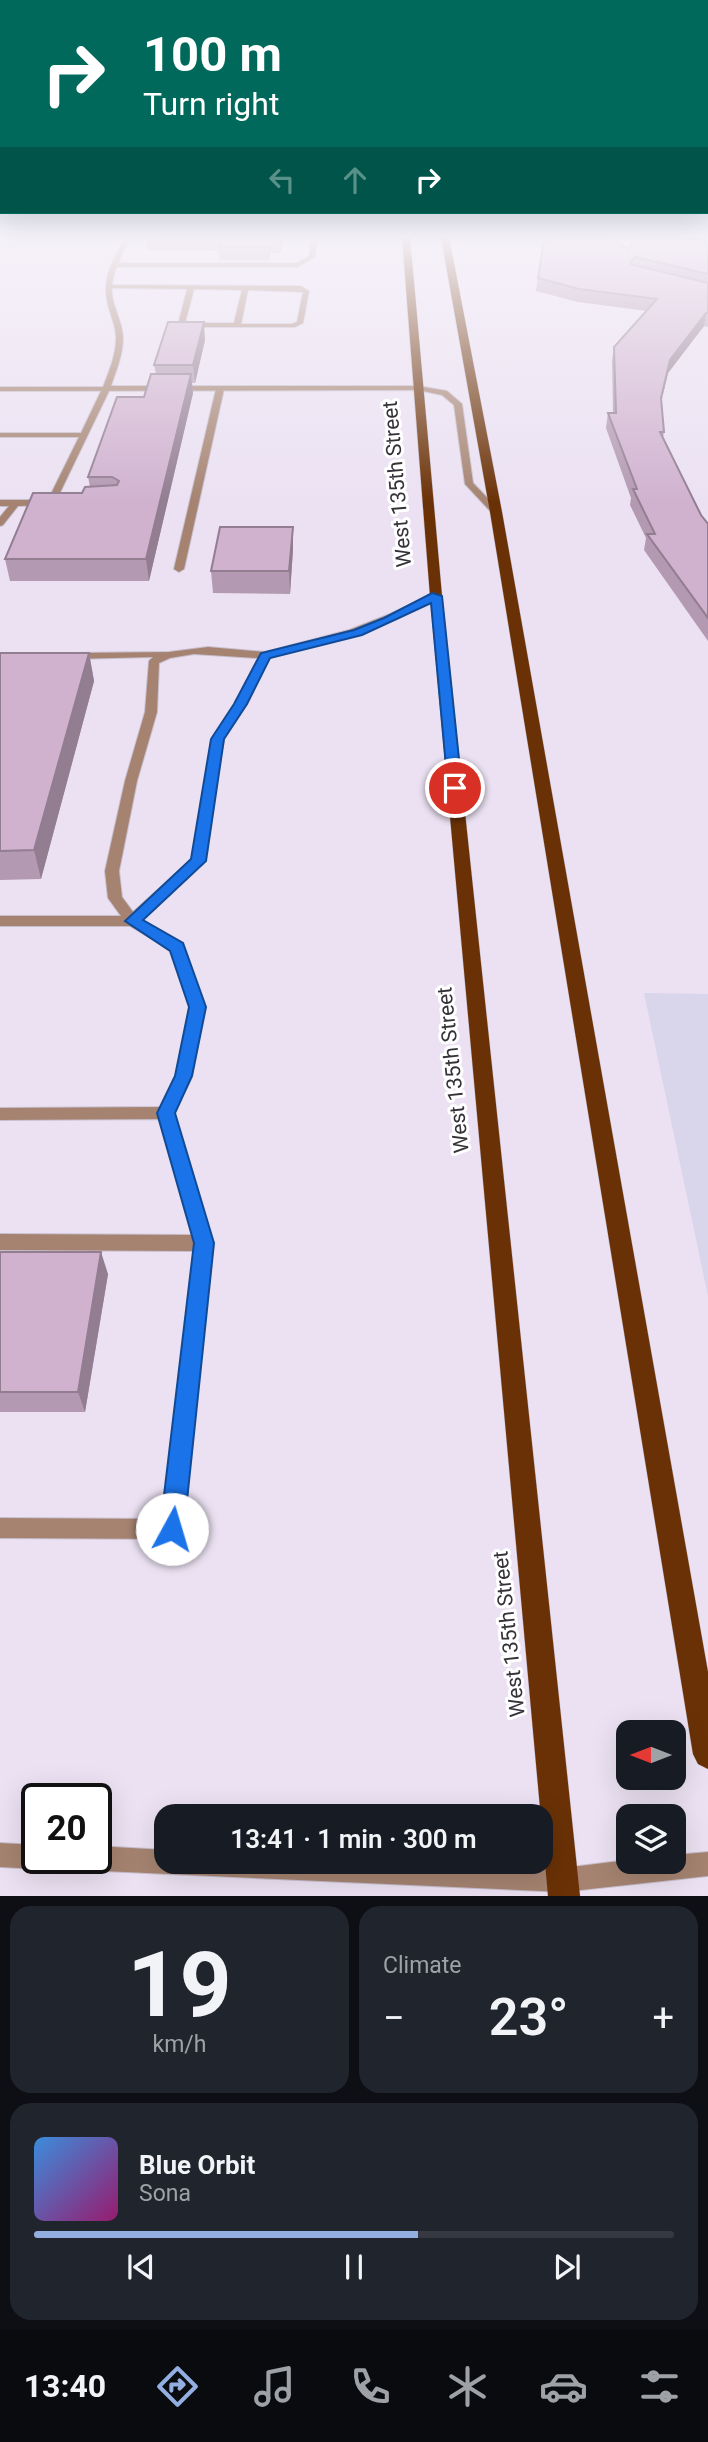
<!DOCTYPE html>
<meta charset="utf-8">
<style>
body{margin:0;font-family:Roboto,sans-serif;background:#20242c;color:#f1f3f6;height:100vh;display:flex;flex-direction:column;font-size:26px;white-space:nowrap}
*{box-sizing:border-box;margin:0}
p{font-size:23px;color:#9ea1a6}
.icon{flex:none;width:38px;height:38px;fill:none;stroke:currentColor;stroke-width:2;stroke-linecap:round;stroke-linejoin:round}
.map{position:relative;height:1896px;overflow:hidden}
.drawer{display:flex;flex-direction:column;gap:10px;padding:10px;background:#0d0f14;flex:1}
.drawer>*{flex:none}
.guide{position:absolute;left:0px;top:0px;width:709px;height:214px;box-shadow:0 7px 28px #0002;background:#00695c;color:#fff;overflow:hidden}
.needle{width:46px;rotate:270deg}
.buttons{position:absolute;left:616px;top:1720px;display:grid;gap:14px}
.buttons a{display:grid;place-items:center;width:70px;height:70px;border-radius:14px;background:#171b24;box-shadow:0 7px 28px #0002;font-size:35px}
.speed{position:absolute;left:21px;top:1783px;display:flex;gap:14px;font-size:35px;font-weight:700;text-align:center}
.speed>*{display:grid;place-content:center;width:91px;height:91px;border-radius:50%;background:#171b24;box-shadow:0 7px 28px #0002;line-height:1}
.speed .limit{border:4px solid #111;border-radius:10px;background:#fff;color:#111}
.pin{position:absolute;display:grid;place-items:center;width:60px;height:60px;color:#fff;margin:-30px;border:4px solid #fff;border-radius:50%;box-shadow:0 2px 7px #0007}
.me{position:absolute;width:77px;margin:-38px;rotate:6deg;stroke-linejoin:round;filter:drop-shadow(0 0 5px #0008)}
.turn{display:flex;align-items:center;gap:24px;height:147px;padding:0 28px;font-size:32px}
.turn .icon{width:91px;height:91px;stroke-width:2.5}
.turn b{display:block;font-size:49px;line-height:60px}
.lanes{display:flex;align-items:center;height:66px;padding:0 28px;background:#0003;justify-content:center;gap:35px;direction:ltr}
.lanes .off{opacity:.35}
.big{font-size:52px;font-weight:600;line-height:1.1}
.drawer .widget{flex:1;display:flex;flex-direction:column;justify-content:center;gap:10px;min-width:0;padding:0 24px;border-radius:21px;background:#20242c}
.drawer .dial{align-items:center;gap:0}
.dial b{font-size:91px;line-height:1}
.song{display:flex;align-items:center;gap:21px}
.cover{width:84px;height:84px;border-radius:10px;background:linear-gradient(135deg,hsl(210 70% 55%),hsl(320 70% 35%))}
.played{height:7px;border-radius:4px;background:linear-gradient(90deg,#93aee0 60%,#363941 60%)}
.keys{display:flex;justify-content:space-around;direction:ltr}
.heat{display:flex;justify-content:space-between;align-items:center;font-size:38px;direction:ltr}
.drawer .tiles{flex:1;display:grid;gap:10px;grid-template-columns:1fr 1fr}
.widget:last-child{grid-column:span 2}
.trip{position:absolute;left:154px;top:1804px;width:399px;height:70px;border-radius:21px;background:#171b24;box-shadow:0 7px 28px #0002;font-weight:600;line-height:70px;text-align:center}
.tabs{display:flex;height:112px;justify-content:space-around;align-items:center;background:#090b0e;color:#9ea1a6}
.tabs .icon{width:49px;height:49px}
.tabs .active{color:#93aee0}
.tabs b{font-size:32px;color:#f1f3f6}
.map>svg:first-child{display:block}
.commercial{fill:#d9d5ea}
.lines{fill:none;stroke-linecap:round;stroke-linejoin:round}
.service-casing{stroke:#c7becd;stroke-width:2}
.minor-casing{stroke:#c7becd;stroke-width:2}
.tertiary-casing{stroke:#c7becd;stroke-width:2}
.primary-casing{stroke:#c7becd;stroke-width:1}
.service{fill:#a58370;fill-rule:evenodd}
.minor{fill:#a58370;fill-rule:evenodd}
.tertiary{fill:#a58370;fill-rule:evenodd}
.primary{fill:#6a3106;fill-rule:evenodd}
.wall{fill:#b399b2}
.shaded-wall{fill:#927d91}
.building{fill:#d0b2cf;stroke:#927d91;stroke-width:2}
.route{fill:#1a73e8;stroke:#114b97;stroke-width:2}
.labels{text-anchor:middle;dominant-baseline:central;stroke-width:6;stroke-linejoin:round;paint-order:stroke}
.street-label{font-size:21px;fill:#353138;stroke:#fff}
</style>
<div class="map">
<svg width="708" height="1896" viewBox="0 0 708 1896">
<rect width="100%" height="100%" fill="#ebe1f2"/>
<!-- commercial -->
<path class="commercial" d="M 644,993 L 708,994 L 708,1296 Z"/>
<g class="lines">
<!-- service casing -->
<g class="service-casing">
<path id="service" d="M 307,237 L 317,238 L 315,257 L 298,267 L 115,267 L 112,265 L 115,263 L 297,263 L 309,256 L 311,239 Z
M 108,285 L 301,286 L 309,291 L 303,323 L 295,327 L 181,327 L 178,325 L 187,289 L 106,288 ZM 194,289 L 242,290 L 234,323 L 185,323 ZM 248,290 L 303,292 L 297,322 L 292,324 L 241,324 Z
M 106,387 L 110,389 L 54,505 L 18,506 L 3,525 L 0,526 L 0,517 L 9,506 L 0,506 L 0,500 L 48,500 L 79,437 L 0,437 L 0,433 L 81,433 L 102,389 Z
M 220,387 L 224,389 L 184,569 L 179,572 L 174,569 L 216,389 Z
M 433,594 L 441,596 L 397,619 L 357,634 L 269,657 L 247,704 L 224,739 L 204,861 L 141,920 L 182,944 L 205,1007 L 192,1077 L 174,1113 L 213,1243 L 182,1529 L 179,1536 L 172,1539 L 0,1538 L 0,1518 L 163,1519 L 194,1251 L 0,1250 L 0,1234 L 193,1235 L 160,1119 L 0,1120 L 0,1108 L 161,1107 L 176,1077 L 191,1007 L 171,950 L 130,926 L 0,926 L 0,916 L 121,916 L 108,898 L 105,871 L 125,781 L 145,712 L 149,661 L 153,657 L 73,659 L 68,656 L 73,653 L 169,652 L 208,647 L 265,652 L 349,630 L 390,614 ZM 194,654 L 258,658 L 235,704 L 212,739 L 192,859 L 133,912 L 122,897 L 119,871 L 137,781 L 157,712 L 159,663 L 170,658 Z"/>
</g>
<!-- minor casing -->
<g class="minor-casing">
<path id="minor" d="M 125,237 L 131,237 C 121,257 108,277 113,300 C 116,313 123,325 123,338 C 123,355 116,371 111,386 L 418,386 L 447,391 L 462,404 L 473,483 L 499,510 L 499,514 L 493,514 L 465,484 L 454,405 L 442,395 L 418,390 L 0,391 L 0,387 L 103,387 C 109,371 116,355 116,338 C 116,325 109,313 107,300 C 102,277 115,257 125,237 Z"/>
</g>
<!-- tertiary casing -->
<g class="tertiary-casing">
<path id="tertiary" d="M 0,1843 L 37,1845 L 37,1858 L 49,1858 L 46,1866 L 37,1869 L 0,1867 Z
M 96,1846 L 166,1850 L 166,1862 L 441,1862 L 563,1868 L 628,1860 L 674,1862 L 674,1855 L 708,1852 L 708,1876 L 563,1892 L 81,1870 L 72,1867 L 69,1858 L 96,1858 Z"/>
</g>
<!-- primary casing -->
<g class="primary-casing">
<path id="primary" d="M 402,237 L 410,237 L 442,596 L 580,1896 L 548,1896 L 430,596 Z
M 441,237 L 449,237 L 502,512 L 708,1672 L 708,1769 L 698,1764 L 693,1754 L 490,512 Z"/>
</g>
<!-- service -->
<use href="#service" class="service"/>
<!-- minor -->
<use href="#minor" class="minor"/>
<!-- tertiary -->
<use href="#tertiary" class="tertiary"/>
<!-- primary -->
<use href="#primary" class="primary"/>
</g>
<!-- wall -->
<path class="wall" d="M 146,237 L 284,237 L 281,253 L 270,253 L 269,260 L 219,260 L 219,251 L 147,250 Z
M 708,242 L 708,327 L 704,326 L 668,373 L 661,400 L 664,432 L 663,438 L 701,515 L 708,524 L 708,641 L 644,550 L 646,538 L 630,505 L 631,498 L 606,428 L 608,413 L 613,413 L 612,361 L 614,347 L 647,311 L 578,302 L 536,291 L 538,278 L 628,249 Z
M 205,340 L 195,383 L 192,383 L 193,393 L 149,581 L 10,581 L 5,559 L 90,487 L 88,477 L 144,397 L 156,374 L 154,365 Z
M 293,527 L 293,549 L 290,594 L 213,593 L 211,571 Z
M 0,653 L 89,653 L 94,681 L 41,879 L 0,880 Z
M 0,1252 L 108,1274 L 85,1412 L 0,1412 Z"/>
<!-- shaded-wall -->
<path class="shaded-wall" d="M 281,237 L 284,237 L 281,253 Z
M 270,239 L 270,253 L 269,260 L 268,247 Z
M 706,313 L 704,326 L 668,373 L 659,412 L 670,360 Z
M 204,322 L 205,340 L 195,383 L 193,365 Z
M 191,374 L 193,393 L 149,581 L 146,559 Z
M 293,527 L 293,549 L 290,594 L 289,571 Z
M 89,653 L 94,681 L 41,879 L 34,850 Z
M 101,1252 L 108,1274 L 85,1412 L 78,1392 Z"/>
<!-- building -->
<path class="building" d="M 160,237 L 281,237 L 281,239 L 270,239 L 268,247 L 219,247 L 221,237 Z
M 588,237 L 608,237 L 628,249 L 638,237 L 678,237 L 702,240 L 708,242 L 708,274 L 635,257 L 630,264 L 708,283 L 708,313 L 706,313 L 670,360 L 661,398 L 664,432 L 660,432 L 701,515 L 708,524 L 708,618 L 647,534 L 655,534 L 633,489 L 637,489 L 608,413 L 616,413 L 614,347 L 657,299 L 579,289 L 538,278 L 544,241 Z
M 168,322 L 204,322 L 193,365 L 154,365 Z
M 151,374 L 191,374 L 146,559 L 5,559 L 33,493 L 82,493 L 85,487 L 117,485 L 119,481 L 112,477 L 88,477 L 117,397 L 144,397 Z
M 220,527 L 293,527 L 289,571 L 211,571 Z
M 0,653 L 89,653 L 34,850 L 0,851 Z
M 0,1252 L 101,1252 L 78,1392 L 0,1392 Z"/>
<!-- sky -->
<linearGradient id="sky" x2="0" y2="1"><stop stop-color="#86bbdc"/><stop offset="0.47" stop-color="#f6f2f9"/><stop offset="1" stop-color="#f6f2f9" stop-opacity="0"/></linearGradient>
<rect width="708" height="502" fill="url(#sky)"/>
<!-- route -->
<path class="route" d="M 432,593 L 442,596 L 462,788 L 460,791 L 455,792 L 448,788 L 431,603 L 362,635 L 270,658 L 247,704 L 224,739 L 206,861 L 143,920 L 183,943 L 206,1007 L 192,1076 L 175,1113 L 214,1243 L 184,1529 L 180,1537 L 172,1540 L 163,1537 L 160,1529 L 194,1243 L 157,1113 L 175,1076 L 189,1007 L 170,951 L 125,921 L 191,859 L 211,739 L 234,704 L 261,653 L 354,630 L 384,618 Z"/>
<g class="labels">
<!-- street labels -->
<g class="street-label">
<text transform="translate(397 484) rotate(-95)">West 135th Street</text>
<text transform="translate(453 1070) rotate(-96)">West 135th Street</text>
<text transform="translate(509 1634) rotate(-96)">West 135th Street</text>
</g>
</g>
</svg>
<div class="buttons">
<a><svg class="needle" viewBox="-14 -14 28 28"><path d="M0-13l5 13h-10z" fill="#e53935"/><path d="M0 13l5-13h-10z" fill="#9ea1a6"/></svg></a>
<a><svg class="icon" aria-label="layers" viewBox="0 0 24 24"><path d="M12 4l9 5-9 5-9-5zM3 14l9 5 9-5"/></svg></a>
</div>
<div class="speed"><div class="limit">20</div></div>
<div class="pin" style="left:455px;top:788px;background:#d93025"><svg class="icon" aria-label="arrive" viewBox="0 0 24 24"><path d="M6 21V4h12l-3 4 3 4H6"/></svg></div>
<svg class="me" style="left:172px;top:1529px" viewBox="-20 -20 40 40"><circle r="19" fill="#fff"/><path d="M0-13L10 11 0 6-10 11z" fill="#1a73e8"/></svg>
<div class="trip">13:41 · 1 min · 300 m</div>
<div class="guide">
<div class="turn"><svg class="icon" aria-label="right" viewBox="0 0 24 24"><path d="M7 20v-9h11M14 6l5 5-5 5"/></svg><div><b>100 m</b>Turn right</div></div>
<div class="lanes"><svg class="icon off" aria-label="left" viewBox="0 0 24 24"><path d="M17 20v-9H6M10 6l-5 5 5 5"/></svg><svg class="icon off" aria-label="ahead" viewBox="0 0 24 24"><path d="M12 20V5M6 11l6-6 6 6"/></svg><svg class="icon" aria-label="right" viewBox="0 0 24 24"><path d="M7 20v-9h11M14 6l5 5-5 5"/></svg></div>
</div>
</div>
<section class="drawer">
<div class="tiles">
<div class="widget dial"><b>19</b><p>km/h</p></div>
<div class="widget"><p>Climate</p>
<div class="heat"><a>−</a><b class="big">23°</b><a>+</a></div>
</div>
<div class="widget">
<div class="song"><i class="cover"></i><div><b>Blue Orbit</b><p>Sona</p></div></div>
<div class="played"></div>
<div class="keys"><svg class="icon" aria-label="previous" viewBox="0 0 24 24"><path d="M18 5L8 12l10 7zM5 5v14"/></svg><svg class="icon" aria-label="pause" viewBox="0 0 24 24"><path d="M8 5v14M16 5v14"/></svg><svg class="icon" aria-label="next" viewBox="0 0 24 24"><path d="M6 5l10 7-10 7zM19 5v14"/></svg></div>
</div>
</div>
</section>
<nav class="tabs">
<b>13:40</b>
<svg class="icon active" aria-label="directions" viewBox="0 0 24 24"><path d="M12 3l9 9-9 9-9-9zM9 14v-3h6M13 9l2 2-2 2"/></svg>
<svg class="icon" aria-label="music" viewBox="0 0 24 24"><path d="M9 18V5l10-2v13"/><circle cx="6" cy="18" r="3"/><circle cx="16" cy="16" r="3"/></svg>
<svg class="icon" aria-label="phone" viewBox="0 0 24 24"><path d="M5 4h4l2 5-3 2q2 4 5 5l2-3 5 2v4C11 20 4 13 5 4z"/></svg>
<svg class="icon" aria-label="climate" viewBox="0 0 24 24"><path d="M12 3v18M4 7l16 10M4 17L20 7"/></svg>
<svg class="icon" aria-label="car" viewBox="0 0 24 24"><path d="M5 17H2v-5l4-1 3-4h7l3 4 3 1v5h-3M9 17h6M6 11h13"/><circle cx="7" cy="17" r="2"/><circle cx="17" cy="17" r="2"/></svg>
<svg class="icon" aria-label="filters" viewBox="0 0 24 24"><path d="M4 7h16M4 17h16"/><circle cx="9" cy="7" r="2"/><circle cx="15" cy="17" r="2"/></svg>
</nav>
